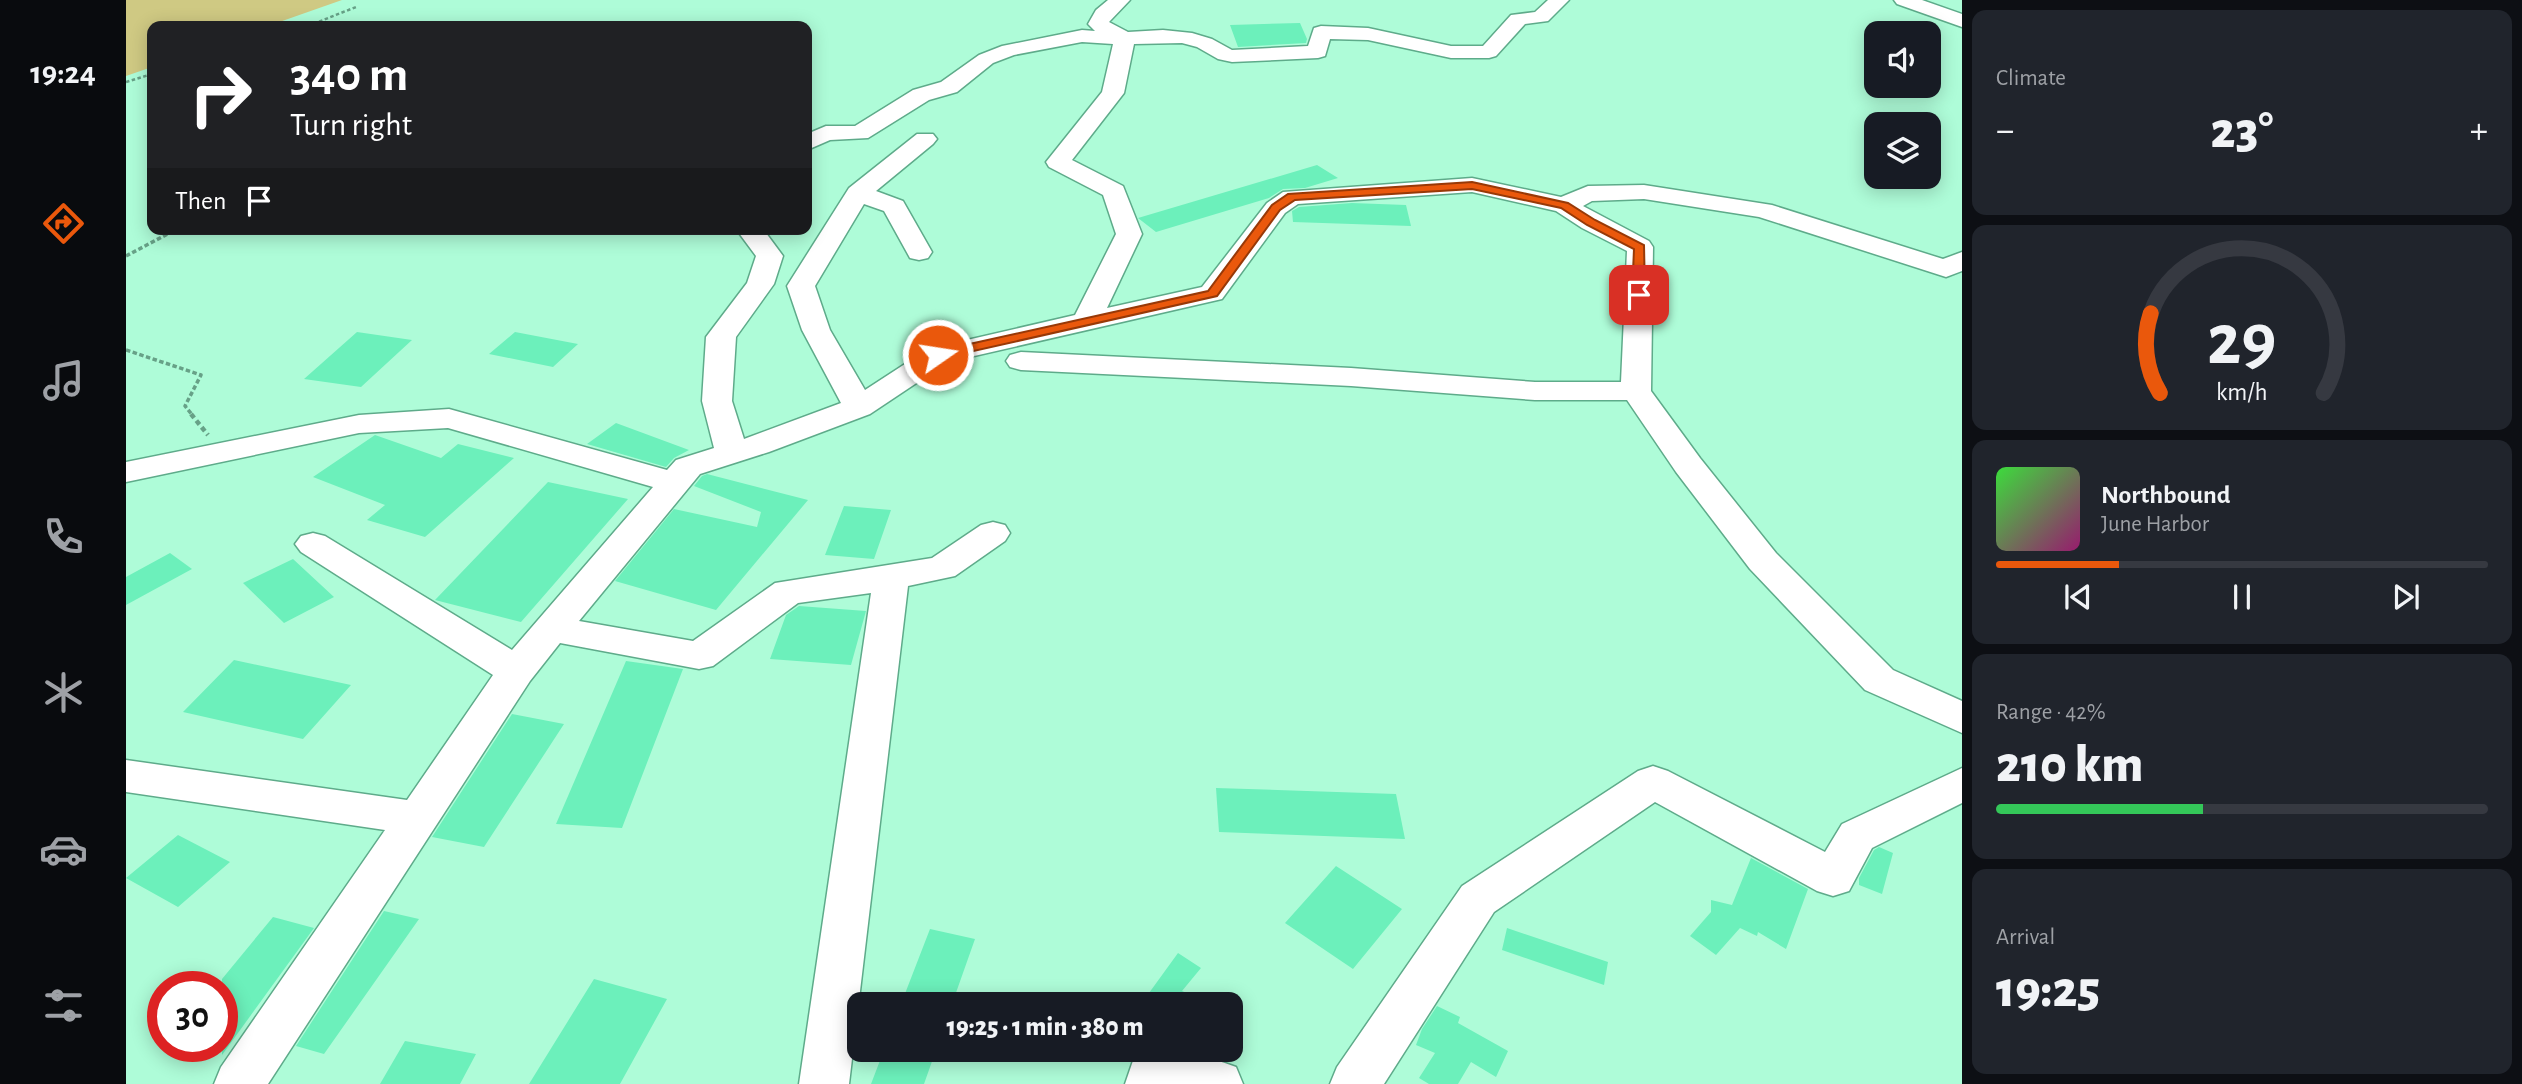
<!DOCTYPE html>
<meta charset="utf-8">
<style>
body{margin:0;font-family:"Alegreya Sans",sans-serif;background:#20242c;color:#f1f3f6;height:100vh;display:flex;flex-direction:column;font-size:26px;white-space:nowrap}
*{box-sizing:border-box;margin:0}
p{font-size:23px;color:#9ea1a6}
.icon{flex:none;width:38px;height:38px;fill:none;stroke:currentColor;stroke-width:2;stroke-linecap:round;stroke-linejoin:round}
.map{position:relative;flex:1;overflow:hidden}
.drawer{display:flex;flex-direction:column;gap:10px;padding:10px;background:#0d0f14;width:560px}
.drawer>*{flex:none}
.banner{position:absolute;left:21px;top:21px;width:665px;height:214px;border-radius:14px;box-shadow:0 4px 18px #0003;background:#202124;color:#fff;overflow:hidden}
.fabs{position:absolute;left:1738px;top:21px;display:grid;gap:14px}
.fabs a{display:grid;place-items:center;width:77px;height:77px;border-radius:14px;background:#171b24;box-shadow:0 4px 18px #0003;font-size:35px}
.speed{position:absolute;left:21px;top:971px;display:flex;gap:14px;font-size:35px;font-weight:700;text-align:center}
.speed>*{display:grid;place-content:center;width:91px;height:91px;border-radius:50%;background:#171b24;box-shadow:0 4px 18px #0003;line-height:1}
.speed .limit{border:10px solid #d22;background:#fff;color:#111}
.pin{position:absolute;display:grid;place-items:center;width:60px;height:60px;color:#fff;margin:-30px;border-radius:14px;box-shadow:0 4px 10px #0006}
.me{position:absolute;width:77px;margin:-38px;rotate:77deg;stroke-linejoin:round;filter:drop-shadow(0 0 5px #0008)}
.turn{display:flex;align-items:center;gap:24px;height:147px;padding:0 28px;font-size:32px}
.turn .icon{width:91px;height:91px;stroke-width:2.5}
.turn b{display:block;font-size:49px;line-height:60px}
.then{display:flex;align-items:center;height:66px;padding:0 28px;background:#0003;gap:14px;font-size:26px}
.big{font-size:52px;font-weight:800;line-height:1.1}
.drawer .card{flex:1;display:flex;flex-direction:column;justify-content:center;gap:10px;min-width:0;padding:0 24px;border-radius:14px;background:#20242c}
.drawer .dial{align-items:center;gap:0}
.dial svg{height:182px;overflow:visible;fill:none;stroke:#363941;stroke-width:7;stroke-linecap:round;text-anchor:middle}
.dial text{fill:#f1f3f6;stroke:none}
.song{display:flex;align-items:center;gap:21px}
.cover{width:84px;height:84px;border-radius:10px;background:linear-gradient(135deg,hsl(120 70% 55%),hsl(320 70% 35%))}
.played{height:7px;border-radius:4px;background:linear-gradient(90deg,#ea580c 25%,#363941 25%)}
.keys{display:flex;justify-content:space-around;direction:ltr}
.heat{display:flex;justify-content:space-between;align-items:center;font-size:38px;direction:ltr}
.charge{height:10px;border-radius:5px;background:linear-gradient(90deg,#34c759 42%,#363941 0)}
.trip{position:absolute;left:721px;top:992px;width:396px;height:70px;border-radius:14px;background:#171b24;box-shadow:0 4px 18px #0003;font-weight:800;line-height:70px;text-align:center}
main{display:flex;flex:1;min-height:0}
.tab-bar{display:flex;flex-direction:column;width:126px;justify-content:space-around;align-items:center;background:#090b0e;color:#9ea1a6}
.tab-bar .icon{width:49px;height:49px}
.tab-bar .selected{color:#ea580c}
.tab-bar b{font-size:32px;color:#f1f3f6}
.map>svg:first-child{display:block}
.green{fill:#cfc983}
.building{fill:#6cf0bb}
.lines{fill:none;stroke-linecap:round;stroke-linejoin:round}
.minor-casing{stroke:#5eab8a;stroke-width:3}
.path-far2{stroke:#67a187;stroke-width:2.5;stroke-dasharray:3.5 2.5;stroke-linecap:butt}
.path-far1{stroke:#67a187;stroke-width:3.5;stroke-dasharray:4.5 2.5;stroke-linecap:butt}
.path{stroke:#67a187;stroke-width:4.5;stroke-dasharray:5 3.5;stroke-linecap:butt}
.minor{fill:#fff;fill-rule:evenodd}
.route{fill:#ea580c;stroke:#983908;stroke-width:2}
</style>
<main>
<nav class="tab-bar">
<b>19:24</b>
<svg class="icon selected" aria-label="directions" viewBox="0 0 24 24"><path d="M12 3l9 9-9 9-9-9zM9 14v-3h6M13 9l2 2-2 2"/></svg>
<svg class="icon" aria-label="music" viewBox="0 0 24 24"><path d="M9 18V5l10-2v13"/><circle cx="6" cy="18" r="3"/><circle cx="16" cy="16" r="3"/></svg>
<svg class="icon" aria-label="phone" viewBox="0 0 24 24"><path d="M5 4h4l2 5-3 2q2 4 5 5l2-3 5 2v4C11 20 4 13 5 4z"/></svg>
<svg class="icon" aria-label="climate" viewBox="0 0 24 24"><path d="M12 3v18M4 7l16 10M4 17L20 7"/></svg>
<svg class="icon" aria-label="car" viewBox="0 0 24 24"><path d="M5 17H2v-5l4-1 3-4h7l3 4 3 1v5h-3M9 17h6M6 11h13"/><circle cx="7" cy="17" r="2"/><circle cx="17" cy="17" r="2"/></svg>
<svg class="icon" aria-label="filters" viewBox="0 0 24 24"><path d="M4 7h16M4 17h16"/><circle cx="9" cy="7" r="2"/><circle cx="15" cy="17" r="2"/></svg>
</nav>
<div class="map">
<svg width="1836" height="1084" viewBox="0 0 1836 1084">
<rect width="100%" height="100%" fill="#aefcd8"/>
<!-- green -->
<path class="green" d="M 0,0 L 216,0 L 142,26 L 26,26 L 26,67 L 0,76 Z"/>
<!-- building -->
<path class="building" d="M 1174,23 L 1181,39 L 1180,43 L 1112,47 L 1104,25 Z
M 1191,165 L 1212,178 L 1179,188 L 1157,189 L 1143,198 L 1030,232 L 1012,218 Z
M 1226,203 L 1280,205 L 1285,226 L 1167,222 L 1166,211 L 1173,207 Z
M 231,332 L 286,340 L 235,387 L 178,379 Z
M 389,332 L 452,344 L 427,367 L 363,354 Z
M 490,423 L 563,450 L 548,458 L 540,467 L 461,444 Z
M 249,435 L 315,458 L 332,444 L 388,458 L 299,537 L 241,520 L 259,505 L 187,477 Z
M 581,474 L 682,500 L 590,610 L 489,581 L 548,509 L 631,527 L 635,512 L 568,486 L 576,476 Z
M 422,482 L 502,499 L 395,622 L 309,600 Z
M 718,506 L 765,510 L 748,559 L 699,555 Z
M 44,553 L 66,569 L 0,605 L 0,577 Z
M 167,559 L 208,597 L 158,623 L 117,583 Z
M 673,606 L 740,611 L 725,665 L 644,659 L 660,615 Z
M 108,660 L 225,685 L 177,739 L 57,712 Z
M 500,661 L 557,669 L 496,828 L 430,824 Z
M 386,714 L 438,724 L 358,847 L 306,837 Z
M 1090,788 L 1270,794 L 1279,839 L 1093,832 Z
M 52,835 L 104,862 L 52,907 L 0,878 Z
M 1753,847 L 1767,853 L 1756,894 L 1733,885 L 1733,878 L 1748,850 Z
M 1625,858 L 1682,889 L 1660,949 L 1632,932 L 1631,936 L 1614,928 L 1590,955 L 1564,936 L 1585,912 L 1585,900 L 1606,905 Z
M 1210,866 L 1276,909 L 1227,969 L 1159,923 Z
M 258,911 L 293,919 L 198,1054 L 170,1046 Z
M 147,917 L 188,928 L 96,1055 L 96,979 Z
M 1381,928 L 1482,962 L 1478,985 L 1376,950 Z
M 804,929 L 849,939 L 826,1004 L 775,1004 Z
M 1052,953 L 1075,968 L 1056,991 L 1087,1004 L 1026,1004 L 1030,998 L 1023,993 Z
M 468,979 L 541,999 L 494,1084 L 403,1084 Z
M 1311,1006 L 1334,1017 L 1332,1023 L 1382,1051 L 1370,1077 L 1345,1062 L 1332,1084 L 1303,1084 L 1293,1078 L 1309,1053 L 1290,1045 L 1296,1029 Z
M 279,1041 L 350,1054 L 334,1084 L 254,1084 Z
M 758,1050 L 810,1050 L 798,1084 L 745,1084 Z"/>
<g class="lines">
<!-- minor casing -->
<g class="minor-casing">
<path id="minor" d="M 982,0 L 1004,0 L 983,22 L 1002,32 L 1037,30 L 1066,33 L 1086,39 L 1106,50 L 1182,46 L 1188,28 L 1195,26 L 1242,28 L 1325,46 L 1357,46 L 1385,15 L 1409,12 L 1422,0 L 1443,0 L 1422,21 L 1399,24 L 1370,56 L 1363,58 L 1325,58 L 1242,40 L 1204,39 L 1199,56 L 1192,58 L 1106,62 L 1092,59 L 1071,47 L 1056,43 L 1008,44 L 998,93 L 946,160 L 997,186 L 1016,234 L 981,308 L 1076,287 L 1141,203 L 1157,192 L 1346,178 L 1435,197 L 1462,186 L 1518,185 L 1646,205 L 1817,259 L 1836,252 L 1836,271 L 1820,277 L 1633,217 L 1518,199 L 1466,201 L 1457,206 L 1523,241 L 1527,247 L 1525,391 L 1574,458 L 1650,553 L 1767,670 L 1836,701 L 1836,733 L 1739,690 L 1624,569 L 1550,472 L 1501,400 L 1409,400 L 1225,386 L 895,370 L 884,367 L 880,361 L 884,355 L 895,352 L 1225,368 L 1409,382 L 1495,382 L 1501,251 L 1456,228 L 1430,211 L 1346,192 L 1172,204 L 1159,213 L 1096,299 L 822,362 L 744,414 L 643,452 L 574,474 L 453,621 L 567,641 L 649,583 L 806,558 L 855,525 L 867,522 L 879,525 L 884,533 L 879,541 L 829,576 L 782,586 L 723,1084 L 673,1084 L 745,593 L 672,603 L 587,666 L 573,669 L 434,643 L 404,681 L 142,1084 L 88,1084 L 95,1067 L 259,830 L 0,792 L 0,760 L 281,800 L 367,675 L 175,552 L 169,544 L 175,536 L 187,533 L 199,536 L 386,650 L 527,487 L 322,428 L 233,433 L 0,482 L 0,462 L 233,415 L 323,409 L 541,470 L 550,460 L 588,448 L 576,401 L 580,337 L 621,283 L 630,256 L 610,229 L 637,229 L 657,256 L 648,284 L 610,337 L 606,401 L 618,439 L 715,403 L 676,330 L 661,286 L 723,188 L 791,134 L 807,134 L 811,139 L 807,144 L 750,191 L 777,201 L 806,252 L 802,258 L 793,260 L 784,258 L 758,211 L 738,204 L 689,286 L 704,330 L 739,390 L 802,349 L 949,315 L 990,234 L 977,195 L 923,167 L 920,162 L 976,92 L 987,44 L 956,42 L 888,55 L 867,63 L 831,92 L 803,100 L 742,138 L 704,140 L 681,150 L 681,134 L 700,126 L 729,126 L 787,90 L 815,82 L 853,55 L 876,46 L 956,30 L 969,31 L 962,24 L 970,10 Z
M 1768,0 L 1796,0 L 1836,14 L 1836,27 L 1771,4 Z
M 1527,766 L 1542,771 L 1699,852 L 1716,824 L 1836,768 L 1836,803 L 1746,848 L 1723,891 L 1707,896 L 1691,891 L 1529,802 L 1368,912 L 1258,1084 L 1204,1084 L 1211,1067 L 1336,886 L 1512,771 Z
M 1015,1050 C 1048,1050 1078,1055 1110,1067 L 1117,1084 L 999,1084 L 1010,1052 Z"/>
</g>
<!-- path-far2 -->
<path class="path-far2" d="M 182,26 L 230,7
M 0,82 L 26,74"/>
<!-- path-far1 -->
<path class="path-far1" d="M 0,256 L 51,229
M 0,350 L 75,375 L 59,406 L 67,416"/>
<!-- path -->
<path class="path" d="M 65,414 L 82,435"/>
<!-- minor -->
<use href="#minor" class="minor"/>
</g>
<!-- route -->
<path class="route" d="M 1346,182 L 1442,203 L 1469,220 L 1518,245 L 1519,295 L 1513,299 L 1506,295 L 1508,249 L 1461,225 L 1435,208 L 1346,189 L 1169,200 L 1154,210 L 1091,296 L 812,359 L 806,355 L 812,351 L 1082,291 L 1146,205 L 1162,194 Z"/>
</svg>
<div class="fabs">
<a><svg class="icon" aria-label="sound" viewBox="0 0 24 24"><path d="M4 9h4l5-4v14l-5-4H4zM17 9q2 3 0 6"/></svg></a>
<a><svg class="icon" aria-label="layers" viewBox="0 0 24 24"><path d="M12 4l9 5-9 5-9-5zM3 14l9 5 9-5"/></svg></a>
</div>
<div class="speed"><div class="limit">30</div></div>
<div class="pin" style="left:1513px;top:295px;background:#d93025"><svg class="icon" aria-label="arrive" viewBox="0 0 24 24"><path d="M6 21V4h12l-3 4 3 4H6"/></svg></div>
<svg class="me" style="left:812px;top:355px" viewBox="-20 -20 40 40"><circle r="17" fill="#ea580c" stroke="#fff" stroke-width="3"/><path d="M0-11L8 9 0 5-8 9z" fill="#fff"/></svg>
<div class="trip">19:25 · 1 min · 380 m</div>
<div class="banner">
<div class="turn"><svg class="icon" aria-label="right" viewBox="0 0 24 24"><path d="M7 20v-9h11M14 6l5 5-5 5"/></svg><div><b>340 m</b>Turn right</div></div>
<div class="then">Then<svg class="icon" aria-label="arrive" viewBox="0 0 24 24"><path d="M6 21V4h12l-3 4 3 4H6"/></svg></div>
</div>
</div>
<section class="drawer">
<div class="card"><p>Climate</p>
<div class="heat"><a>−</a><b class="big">23°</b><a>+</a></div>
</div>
<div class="card dial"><svg viewBox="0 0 100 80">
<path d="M14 69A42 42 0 1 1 86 69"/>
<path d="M14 69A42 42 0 0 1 10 34" stroke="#ea580c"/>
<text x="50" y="56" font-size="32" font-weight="700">29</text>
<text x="50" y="72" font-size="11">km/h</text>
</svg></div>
<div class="card">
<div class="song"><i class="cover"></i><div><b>Northbound</b><p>June Harbor</p></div></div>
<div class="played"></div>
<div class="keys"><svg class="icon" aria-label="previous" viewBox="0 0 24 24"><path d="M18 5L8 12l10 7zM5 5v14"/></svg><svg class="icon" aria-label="pause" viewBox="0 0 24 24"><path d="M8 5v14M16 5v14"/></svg><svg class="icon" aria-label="next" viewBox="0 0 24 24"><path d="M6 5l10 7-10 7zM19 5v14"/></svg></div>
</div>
<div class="card"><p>Range · 42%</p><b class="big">210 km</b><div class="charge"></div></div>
<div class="card"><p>Arrival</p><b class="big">19:25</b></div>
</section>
</main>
